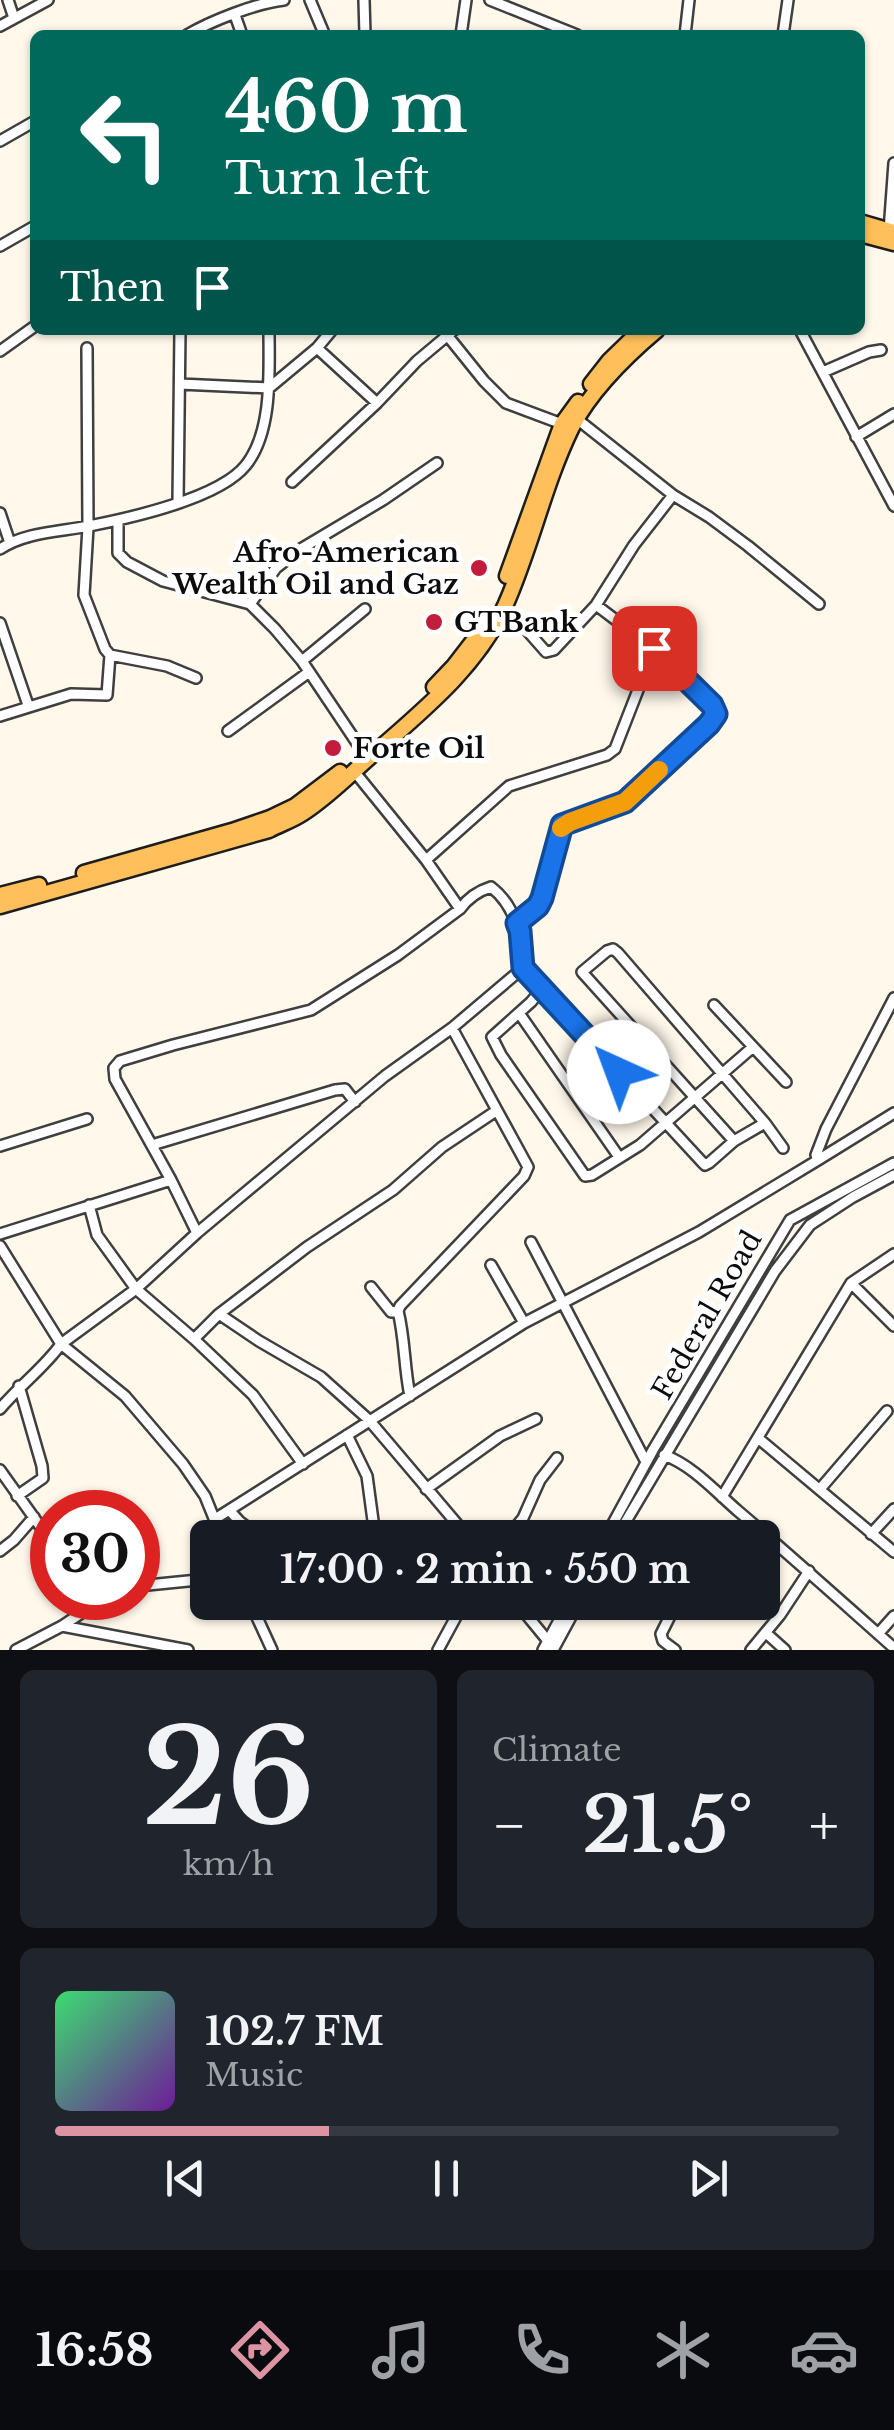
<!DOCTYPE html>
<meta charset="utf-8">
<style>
body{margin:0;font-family:"Libre Baskerville",serif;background:#20242c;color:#f1f3f6;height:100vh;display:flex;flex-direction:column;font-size:38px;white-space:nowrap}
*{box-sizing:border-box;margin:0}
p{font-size:32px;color:#9ea1a6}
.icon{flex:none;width:55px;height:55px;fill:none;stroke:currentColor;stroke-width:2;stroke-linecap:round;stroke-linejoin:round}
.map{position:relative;height:1650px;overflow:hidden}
.drawer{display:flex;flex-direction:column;gap:20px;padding:20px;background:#0d0f14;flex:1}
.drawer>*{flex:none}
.hud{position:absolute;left:30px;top:30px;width:835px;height:305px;border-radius:15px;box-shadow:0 2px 8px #0004;background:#00695c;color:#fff;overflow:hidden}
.speed{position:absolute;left:30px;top:1490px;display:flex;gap:20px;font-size:50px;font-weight:700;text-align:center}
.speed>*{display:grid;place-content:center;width:130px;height:130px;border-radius:50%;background:#171b24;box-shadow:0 2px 8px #0004;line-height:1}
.speed .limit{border:15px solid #d22;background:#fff;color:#111}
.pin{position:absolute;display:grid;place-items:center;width:85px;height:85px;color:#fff;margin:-42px;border-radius:20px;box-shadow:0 5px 15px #0006}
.me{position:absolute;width:110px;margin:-55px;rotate:317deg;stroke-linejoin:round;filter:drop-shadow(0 0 8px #0008)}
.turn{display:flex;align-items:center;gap:35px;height:210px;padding:0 30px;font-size:45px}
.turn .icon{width:130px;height:130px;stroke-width:2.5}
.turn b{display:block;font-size:70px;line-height:85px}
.then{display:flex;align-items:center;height:95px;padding:0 30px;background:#0003;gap:20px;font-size:38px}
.big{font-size:75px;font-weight:700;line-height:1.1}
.drawer .widget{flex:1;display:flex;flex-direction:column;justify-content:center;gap:15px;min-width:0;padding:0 35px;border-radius:15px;background:#20242c}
.drawer .dial{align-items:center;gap:0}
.dial b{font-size:130px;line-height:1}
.song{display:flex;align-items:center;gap:30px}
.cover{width:120px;height:120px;border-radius:15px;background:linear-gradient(135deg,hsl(140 70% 55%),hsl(280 70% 35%))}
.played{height:10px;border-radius:5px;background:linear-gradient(90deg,#dc93a2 35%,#363941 35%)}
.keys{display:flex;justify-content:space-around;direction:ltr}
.heat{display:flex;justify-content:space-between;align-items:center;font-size:55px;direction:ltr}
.drawer .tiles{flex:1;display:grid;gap:20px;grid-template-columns:1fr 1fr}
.widget:last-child{grid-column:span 2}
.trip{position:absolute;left:190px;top:1520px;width:590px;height:100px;border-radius:15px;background:#171b24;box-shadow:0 2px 8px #0004;font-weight:700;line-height:100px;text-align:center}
.tab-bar{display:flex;height:160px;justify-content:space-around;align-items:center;background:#090b0e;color:#9ea1a6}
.tab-bar .icon{width:70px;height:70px}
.tab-bar .on{color:#dc93a2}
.tab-bar b{font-size:45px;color:#f1f3f6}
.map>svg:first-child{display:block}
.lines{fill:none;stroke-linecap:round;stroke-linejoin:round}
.street-casing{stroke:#3f3f3f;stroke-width:14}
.primary-casing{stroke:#1d1d1d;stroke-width:19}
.street{stroke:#fff;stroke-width:9}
.primary{stroke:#ffc05b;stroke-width:14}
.route-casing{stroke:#114b97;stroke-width:25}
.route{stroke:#1a73e8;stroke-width:18}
.slow{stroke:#f59e0b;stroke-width:18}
.poi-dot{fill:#c31d3c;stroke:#fff;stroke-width:4}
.labels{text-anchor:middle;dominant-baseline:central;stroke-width:10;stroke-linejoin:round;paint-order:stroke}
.poi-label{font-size:28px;font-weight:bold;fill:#0c0c0c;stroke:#fff;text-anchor:start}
.street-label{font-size:28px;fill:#0c0c0c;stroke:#fff}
</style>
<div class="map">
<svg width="894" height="1650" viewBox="0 0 894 1650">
<rect width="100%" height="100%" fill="#fff8eb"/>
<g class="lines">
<!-- street casing -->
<g class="street-casing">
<path id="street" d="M 8,0 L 14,18
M 310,0 L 323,31
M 364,0 L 365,35
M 490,0 L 577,35
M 235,15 L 242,35
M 0,26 L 48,0
M 187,35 C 211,21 256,3 284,0
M 461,35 L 466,0
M 685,35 L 689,0
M 783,35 L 788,0
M 0,141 L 35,121
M 889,231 L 894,163
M 0,246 L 35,226
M 800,330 L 894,506
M 447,335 L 484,381 L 506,403 L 562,424
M 317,348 L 377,403
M 0,351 L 35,326
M 823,372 L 869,352 L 881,350
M 180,384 L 269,388 L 317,348 L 332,330
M 577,419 L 673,495 L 709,517 L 748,546 L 819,604
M 856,437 L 894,414
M 292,482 L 377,403 L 417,361 L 454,330
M 178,502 L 180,330
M 0,513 L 10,543
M 118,520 L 118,553 L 127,562 L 163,581 L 250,604 L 275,629 L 302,661 L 363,752
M 0,549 C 26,532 59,532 89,526 C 130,518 220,498 246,465 C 273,431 269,371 269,330
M 250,604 L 276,568 L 299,550 L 383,500 L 437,463
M 503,610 L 524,627 L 546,652 L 554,650 L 596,605 L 634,545 L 673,495
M 0,623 L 28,705
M 110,655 L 167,666 L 196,678
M 302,661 L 365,609
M 0,716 L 71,694 L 107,695 L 110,655 L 105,649 L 84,595 L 88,527 L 87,348
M 228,731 L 309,672
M 354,771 L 426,860 L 460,909
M 426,860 L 509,786 L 607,755 L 615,749 L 654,649
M 517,923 L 538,906 L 542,898 L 562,825 L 625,801 L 709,724 L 716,714 L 712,705 L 654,649 L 596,605
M 542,989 L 531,1002 L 492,1037 L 501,1055 L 585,1176 L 592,1175 L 640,1145 L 753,1047
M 894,998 L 826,1129 L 816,1155 L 818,1160 L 894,1113
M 714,1005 L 786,1082
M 519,1013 L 619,1157
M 765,1123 L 783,1148
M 152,1145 L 335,1090 L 345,1089 L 355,1102
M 0,1146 L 87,1119
M 89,1205 L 97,1235 L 136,1289 L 194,1339 L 253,1395 L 303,1464
M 197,1233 L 171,1180 L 115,1079 L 114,1068 L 120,1061 L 173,1045 L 311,1010 L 398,955 L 460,909 C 468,898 478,891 491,887 C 517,907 521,937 523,968 L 702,1162 L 705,1165 L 709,1163 L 734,1141 L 765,1123 L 618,953 L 613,949 L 607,951 L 582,972 L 734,1141
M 0,1234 L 171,1180
M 531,1242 L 646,1462
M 0,1246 L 61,1344 L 125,1396 L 183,1464 L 205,1496 L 222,1538
M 491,1265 L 524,1323
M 851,1283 L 894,1326
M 371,1287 L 391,1312 L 398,1311
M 219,1314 L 259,1341 L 321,1377 L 369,1420 L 469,1538
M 194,1339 L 219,1314 L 307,1247 L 393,1190 L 442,1147 L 496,1111
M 410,1396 C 404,1367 405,1339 398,1311 L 400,1306 L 524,1176 L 528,1167 L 452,1028
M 0,1409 C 19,1386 45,1367 61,1344 L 136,1289 L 197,1233 L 385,1076 L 452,1028 L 523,968
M 347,1435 L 367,1476 L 374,1528
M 758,1438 L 894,1552
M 664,1455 C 692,1465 716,1492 738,1511 C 791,1556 842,1602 894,1648
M 0,1470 L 52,1543
M 426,1489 L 500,1436 L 536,1419
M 820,1489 L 887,1411
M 17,1496 L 43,1478 L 42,1466 L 19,1386
M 722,1497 L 851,1283 L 894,1254
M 229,1510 L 240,1522 L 262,1538
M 215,1519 L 524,1323 L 699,1232 L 818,1160
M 871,1534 L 894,1509
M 507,1538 L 523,1518 L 540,1480 L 557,1458
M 605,1538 L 653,1450 L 790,1220 L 894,1163
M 616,1538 L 775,1271 L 810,1225 L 853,1197 L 894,1175
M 0,1551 L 14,1540 L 34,1517
M 138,1586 L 208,1579
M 250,1602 L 272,1650
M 516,1602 L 548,1641
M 62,1626 L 188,1650
M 766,1633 L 785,1650
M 878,1634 L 894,1616
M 16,1650 L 62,1626 L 98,1602 L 100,1598
M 438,1650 L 464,1602
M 543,1650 L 569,1602
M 553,1650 L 579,1602
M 675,1650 L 663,1641 L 661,1634 L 677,1602
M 751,1650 L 780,1615 L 809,1571"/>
</g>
<!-- primary casing -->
<g class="primary-casing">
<path id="primary" d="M 860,222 L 894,232
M 860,234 L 894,243
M 591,384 L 609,361 L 641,330
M 507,576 L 562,424 L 578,402
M 434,687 L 454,666 L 481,631
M 84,873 L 232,831 L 270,818 L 295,806 L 340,772
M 0,895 L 39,885
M 0,906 L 269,830 C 280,824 293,820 303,813 C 331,795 354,770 379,749 C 427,707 478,665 505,606 C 531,548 544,484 572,427 C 592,389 625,357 657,330"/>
</g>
<!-- street -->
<use href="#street" class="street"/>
<!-- primary -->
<use href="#primary" class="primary"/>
</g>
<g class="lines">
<!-- route casing -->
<g class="route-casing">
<path id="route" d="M 619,1072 L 523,968 L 520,931 L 517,923 L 538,906 L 542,898 L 562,825 L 625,802 L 709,724 L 716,714 L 712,705 L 654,648"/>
</g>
<!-- route -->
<use href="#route" class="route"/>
<!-- slow -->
<path class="slow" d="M 561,828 L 570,822 L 625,802 L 659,770"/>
</g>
<!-- markers -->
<g class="poi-dot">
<circle cx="479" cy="568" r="10"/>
<circle cx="434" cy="622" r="10"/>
<circle cx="333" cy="748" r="10"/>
</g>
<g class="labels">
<!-- poi labels -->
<g class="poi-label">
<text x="459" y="552" text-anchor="end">Afro-American<tspan x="459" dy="32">Wealth Oil and Gaz</tspan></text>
<text x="454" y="622">GTBank</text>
<text x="353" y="748">Forte Oil</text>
</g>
<!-- street labels -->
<g class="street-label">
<text transform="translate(707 1315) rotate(-60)">Federal Road</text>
</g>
</g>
</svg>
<div class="speed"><div class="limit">30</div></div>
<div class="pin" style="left:654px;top:648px;background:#d93025"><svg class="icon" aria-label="arrive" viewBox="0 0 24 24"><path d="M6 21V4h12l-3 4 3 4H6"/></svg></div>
<svg class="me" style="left:619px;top:1072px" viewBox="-20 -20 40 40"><circle r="19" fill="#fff"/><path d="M0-13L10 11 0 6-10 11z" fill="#1a73e8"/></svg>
<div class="trip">17:00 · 2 min · 550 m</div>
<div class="hud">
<div class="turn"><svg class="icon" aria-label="left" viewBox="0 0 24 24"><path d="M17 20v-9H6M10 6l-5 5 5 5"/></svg><div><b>460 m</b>Turn left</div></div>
<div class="then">Then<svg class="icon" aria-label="arrive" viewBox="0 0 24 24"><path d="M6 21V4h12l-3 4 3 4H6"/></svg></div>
</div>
</div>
<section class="drawer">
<div class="tiles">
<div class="widget dial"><b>26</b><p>km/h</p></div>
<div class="widget"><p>Climate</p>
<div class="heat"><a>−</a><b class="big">21.5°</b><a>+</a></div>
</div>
<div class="widget">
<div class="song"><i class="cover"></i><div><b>102.7 FM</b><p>Music</p></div></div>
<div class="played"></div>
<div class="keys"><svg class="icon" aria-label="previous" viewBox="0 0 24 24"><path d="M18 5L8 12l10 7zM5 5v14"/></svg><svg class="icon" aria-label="pause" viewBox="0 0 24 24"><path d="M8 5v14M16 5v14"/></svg><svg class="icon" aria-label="next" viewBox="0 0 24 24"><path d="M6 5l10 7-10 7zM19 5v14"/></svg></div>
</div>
</div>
</section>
<nav class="tab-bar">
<b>16:58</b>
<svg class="icon on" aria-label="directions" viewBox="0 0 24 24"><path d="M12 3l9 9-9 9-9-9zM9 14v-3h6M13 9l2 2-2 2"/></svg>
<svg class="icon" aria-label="music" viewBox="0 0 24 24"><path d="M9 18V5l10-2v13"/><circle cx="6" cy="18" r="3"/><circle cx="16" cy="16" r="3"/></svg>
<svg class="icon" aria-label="phone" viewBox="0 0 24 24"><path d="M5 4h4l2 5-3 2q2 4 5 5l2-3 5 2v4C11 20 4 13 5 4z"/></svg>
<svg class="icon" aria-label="climate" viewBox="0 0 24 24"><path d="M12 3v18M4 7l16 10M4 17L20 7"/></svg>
<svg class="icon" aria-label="car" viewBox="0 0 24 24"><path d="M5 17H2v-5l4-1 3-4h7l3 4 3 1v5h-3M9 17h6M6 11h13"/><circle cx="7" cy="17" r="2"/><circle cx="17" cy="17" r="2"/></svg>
</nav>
